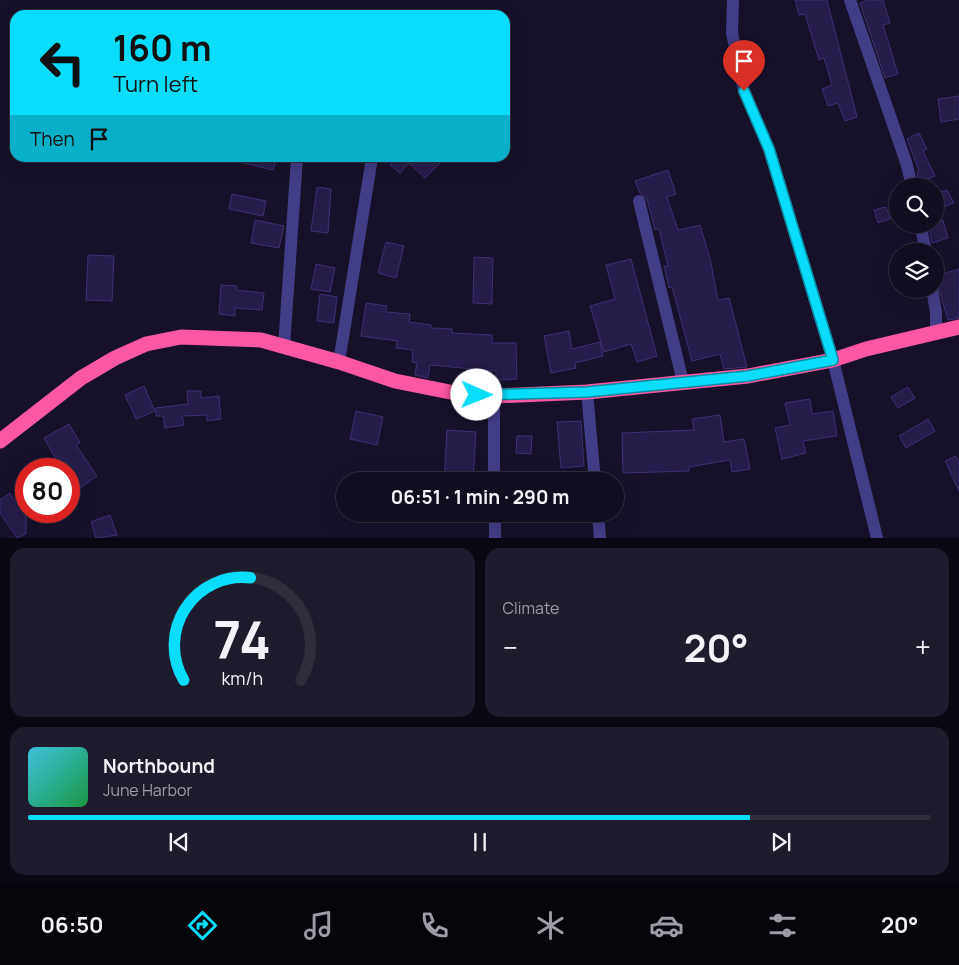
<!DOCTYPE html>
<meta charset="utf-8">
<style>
body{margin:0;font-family:Manrope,sans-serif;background:#1e1b2c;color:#f1f3f6;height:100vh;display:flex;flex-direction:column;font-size:19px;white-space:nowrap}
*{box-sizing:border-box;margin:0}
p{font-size:16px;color:#9c9ca4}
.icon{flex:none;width:28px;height:28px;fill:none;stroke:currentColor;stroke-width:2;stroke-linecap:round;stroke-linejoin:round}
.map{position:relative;height:538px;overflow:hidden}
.drawer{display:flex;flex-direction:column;gap:10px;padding:10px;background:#090711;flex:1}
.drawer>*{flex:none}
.guide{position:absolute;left:10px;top:10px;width:500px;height:152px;border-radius:15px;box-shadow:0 5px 20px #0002,0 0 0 1px #302d3d;background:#09ddfb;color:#111;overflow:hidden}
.controls{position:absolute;left:889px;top:178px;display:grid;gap:10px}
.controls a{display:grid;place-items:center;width:55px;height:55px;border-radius:50%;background:#100d1f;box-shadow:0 5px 20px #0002,0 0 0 1px #302d3d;font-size:25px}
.speed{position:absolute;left:15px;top:458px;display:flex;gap:10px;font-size:25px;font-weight:700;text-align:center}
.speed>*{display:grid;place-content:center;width:65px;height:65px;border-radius:50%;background:#100d1f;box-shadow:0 5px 20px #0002,0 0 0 1px #302d3d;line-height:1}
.speed .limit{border:8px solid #d22;background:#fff;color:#111}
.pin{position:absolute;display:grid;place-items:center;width:42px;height:42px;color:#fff;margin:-51px -21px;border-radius:50% 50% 50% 0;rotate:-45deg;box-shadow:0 0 5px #0007}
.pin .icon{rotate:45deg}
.me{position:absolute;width:55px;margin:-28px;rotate:91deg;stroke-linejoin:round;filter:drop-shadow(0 0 4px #0008)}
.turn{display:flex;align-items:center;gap:18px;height:105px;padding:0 20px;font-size:22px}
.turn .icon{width:65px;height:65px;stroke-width:2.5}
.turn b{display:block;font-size:35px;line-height:42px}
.then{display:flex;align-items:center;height:48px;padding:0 20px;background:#0003;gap:10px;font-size:19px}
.big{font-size:38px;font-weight:700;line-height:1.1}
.drawer .widget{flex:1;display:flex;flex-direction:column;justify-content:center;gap:8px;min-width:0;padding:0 18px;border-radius:15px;background:#1e1b2c}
.drawer .dial{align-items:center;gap:0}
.dial svg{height:130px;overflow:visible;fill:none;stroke:#302d3d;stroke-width:7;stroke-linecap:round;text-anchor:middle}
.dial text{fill:#f1f3f6;stroke:none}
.song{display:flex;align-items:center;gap:15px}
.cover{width:60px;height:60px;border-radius:8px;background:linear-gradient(135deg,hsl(190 70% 55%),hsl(140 70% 35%))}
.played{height:5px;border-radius:2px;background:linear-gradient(90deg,#09ddfb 80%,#302d3d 80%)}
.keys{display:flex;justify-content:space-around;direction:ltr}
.heat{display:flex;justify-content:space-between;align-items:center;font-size:28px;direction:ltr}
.drawer .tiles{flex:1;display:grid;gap:10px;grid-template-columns:1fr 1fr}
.widget:last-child{grid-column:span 2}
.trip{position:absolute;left:336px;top:472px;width:288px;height:50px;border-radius:25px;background:#100d1f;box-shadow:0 5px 20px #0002,0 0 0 1px #302d3d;font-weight:700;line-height:50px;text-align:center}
.dock{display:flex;height:80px;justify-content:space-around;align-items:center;background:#06050c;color:#9c9ca4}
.dock .icon{width:35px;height:35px}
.dock .active{color:#09ddfb}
.dock b{font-size:22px;color:#f1f3f6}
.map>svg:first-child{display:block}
.building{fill:#271d4a;stroke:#3f3076}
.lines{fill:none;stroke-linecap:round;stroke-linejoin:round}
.street{stroke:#423d87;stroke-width:12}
.highway{stroke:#fc57a2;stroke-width:15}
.route-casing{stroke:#0690a3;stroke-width:12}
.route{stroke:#09ddfb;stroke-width:9}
</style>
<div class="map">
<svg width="959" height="538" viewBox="0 0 959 538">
<rect width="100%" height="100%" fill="#161129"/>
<!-- building -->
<path class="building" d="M 795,0 L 827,0 L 857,117 L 845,121 L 838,103 L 828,106 L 822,89 L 832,85 L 824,58 L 819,60 L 805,14 L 799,15 Z
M 868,0 L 883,0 L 890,23 L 883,25 L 898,74 L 885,78 L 860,3 Z
M 959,96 L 959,119 L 941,122 L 938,99 Z
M 919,133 L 927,149 L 923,151 L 935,176 L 920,183 L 917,172 L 919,171 L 907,139 Z
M 240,158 L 277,158 L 273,170 L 240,162 Z
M 396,158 L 445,158 L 425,178 L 409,163 L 400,173 L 390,165 Z
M 668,170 L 676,194 L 667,197 L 678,230 L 700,225 L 710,258 L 718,300 L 729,298 L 747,367 L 724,369 L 720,354 L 692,361 L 672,287 L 669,288 L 664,266 L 668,266 L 659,229 L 655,230 L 647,199 L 640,193 L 635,181 Z
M 317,187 L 331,189 L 328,233 L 311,231 Z
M 947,190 L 954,203 L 935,210 L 935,194 Z
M 232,194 L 266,201 L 263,216 L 229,209 Z
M 886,207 L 890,219 L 878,223 L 874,210 Z
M 255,220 L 284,226 L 279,248 L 251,243 Z
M 943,220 L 948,238 L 932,243 L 928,224 L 935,224 Z
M 386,242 L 404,246 L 396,278 L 378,273 Z
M 88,255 L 114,256 L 112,301 L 86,300 Z
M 474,257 L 493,258 L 492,304 L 473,303 Z
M 631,259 L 657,356 L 637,362 L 631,344 L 604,352 L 590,306 L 615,299 L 606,265 Z
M 316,264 L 335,268 L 330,292 L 311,289 Z
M 959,269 L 959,318 L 948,320 L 935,276 Z
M 221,285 L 237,286 L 237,290 L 264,293 L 262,310 L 235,308 L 235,316 L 219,314 Z
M 320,294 L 337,297 L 334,323 L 317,321 Z
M 366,303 L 387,306 L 386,312 L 410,314 L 409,322 L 431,325 L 431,328 L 452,329 L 452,333 L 492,335 L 492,343 L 516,343 L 517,379 L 496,380 L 496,371 L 430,365 L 428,378 L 415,375 L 417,363 L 412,362 L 413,350 L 396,348 L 397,341 L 361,336 Z
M 569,331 L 572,349 L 600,342 L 603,356 L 575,363 L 576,368 L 551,373 L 544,336 Z
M 144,386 L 155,411 L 136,419 L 125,395 Z
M 908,387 L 915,398 L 898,408 L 891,397 Z
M 187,391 L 201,391 L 201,398 L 219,396 L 221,419 L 207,421 L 207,415 L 182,416 L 184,425 L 165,428 L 163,416 L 156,416 L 156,408 L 188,404 Z
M 810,399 L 812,414 L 833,411 L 837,436 L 803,441 L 806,453 L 782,459 L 775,428 L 790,425 L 785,403 Z
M 356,411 L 383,417 L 377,445 L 350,439 Z
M 720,415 L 724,442 L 744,439 L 750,469 L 732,472 L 730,460 L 689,467 L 689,471 L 623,473 L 622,433 L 694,430 L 692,419 Z
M 928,419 L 935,431 L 906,448 L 899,436 Z
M 581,421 L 584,466 L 561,468 L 557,422 Z
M 69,424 L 80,443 L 76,445 L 97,476 L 69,496 L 69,469 L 45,469 L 57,461 L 44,438 Z
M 447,430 L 476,432 L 473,481 L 444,481 Z
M 517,436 L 532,436 L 531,454 L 516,453 Z
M 956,456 L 959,463 L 959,491 L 945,461 Z
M 26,490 L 26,534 L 17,538 L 0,513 L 0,500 L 10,493 L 13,499 Z
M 110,515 L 117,535 L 96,538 L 91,522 Z"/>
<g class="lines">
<!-- street -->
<path class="street" d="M 733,0 L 732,33 L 744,91 L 769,149 L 833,360 L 877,538
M 850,0 L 906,162 L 912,186
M 639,201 L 683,382
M 920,224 L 926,251
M 932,289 L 936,312 L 936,333
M 284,347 L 297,158
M 339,362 L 372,158
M 587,392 L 595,481
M 494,396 L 494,481
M 495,514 L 495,538
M 598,514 L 600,538"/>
<!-- highway -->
<path class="highway" d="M 0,441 L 81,378 L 115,358 L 146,344 L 181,337 L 261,340 L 339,362 L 395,381 L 460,394 L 494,396 L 587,392 L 748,376 L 833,360 L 866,349 L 959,327"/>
</g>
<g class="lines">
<!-- route casing -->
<g class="route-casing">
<path id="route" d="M 477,395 L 587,392 L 748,376 L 833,360 L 769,149 L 744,91"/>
</g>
<!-- route -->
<use href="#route" class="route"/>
</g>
</svg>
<div class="controls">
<a><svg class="icon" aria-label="search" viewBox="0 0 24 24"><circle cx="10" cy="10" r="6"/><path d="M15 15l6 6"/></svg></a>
<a><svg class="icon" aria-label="layers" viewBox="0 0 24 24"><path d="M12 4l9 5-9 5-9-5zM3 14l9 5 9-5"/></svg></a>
</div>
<div class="speed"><div class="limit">80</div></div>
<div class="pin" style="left:744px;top:91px;background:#d93025"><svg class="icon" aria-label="arrive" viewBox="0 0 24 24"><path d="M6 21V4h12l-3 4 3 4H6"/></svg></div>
<svg class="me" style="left:477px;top:395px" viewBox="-20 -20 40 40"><circle r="19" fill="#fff"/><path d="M0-13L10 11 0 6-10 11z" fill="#09ddfb"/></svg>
<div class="trip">06:51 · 1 min · 290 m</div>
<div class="guide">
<div class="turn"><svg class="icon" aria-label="left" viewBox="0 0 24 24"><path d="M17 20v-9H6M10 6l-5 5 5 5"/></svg><div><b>160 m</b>Turn left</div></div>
<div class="then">Then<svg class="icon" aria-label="arrive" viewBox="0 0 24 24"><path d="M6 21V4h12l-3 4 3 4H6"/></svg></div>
</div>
</div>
<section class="drawer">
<div class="tiles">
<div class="widget dial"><svg viewBox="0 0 100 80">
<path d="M14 69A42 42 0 1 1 86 69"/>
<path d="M14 69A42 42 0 0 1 55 6" stroke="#09ddfb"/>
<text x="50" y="56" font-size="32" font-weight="700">74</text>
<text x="50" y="72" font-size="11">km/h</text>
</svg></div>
<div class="widget"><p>Climate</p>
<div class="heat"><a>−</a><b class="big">20°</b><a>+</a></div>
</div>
<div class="widget">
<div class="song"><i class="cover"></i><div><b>Northbound</b><p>June Harbor</p></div></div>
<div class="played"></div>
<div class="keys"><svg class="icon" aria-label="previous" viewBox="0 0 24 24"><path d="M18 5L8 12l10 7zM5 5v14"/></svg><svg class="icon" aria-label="pause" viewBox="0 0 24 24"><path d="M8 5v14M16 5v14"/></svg><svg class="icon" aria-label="next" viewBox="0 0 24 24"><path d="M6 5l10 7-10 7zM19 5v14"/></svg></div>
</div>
</div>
</section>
<nav class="dock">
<b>06:50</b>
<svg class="icon active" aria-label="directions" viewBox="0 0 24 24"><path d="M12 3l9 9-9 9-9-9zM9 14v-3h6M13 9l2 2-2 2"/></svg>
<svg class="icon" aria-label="music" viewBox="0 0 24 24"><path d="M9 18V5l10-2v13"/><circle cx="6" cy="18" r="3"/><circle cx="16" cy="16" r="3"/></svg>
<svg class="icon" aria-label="phone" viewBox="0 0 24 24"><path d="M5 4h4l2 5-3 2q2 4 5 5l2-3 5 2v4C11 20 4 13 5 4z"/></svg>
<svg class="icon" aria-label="climate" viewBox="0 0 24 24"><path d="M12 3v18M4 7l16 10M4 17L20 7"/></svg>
<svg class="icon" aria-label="car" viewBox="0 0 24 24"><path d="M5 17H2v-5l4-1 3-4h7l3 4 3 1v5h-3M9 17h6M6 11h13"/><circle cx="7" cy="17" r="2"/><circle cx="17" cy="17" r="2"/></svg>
<svg class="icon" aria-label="filters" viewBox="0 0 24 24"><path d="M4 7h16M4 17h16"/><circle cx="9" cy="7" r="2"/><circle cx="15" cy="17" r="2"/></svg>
<b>20°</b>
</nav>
